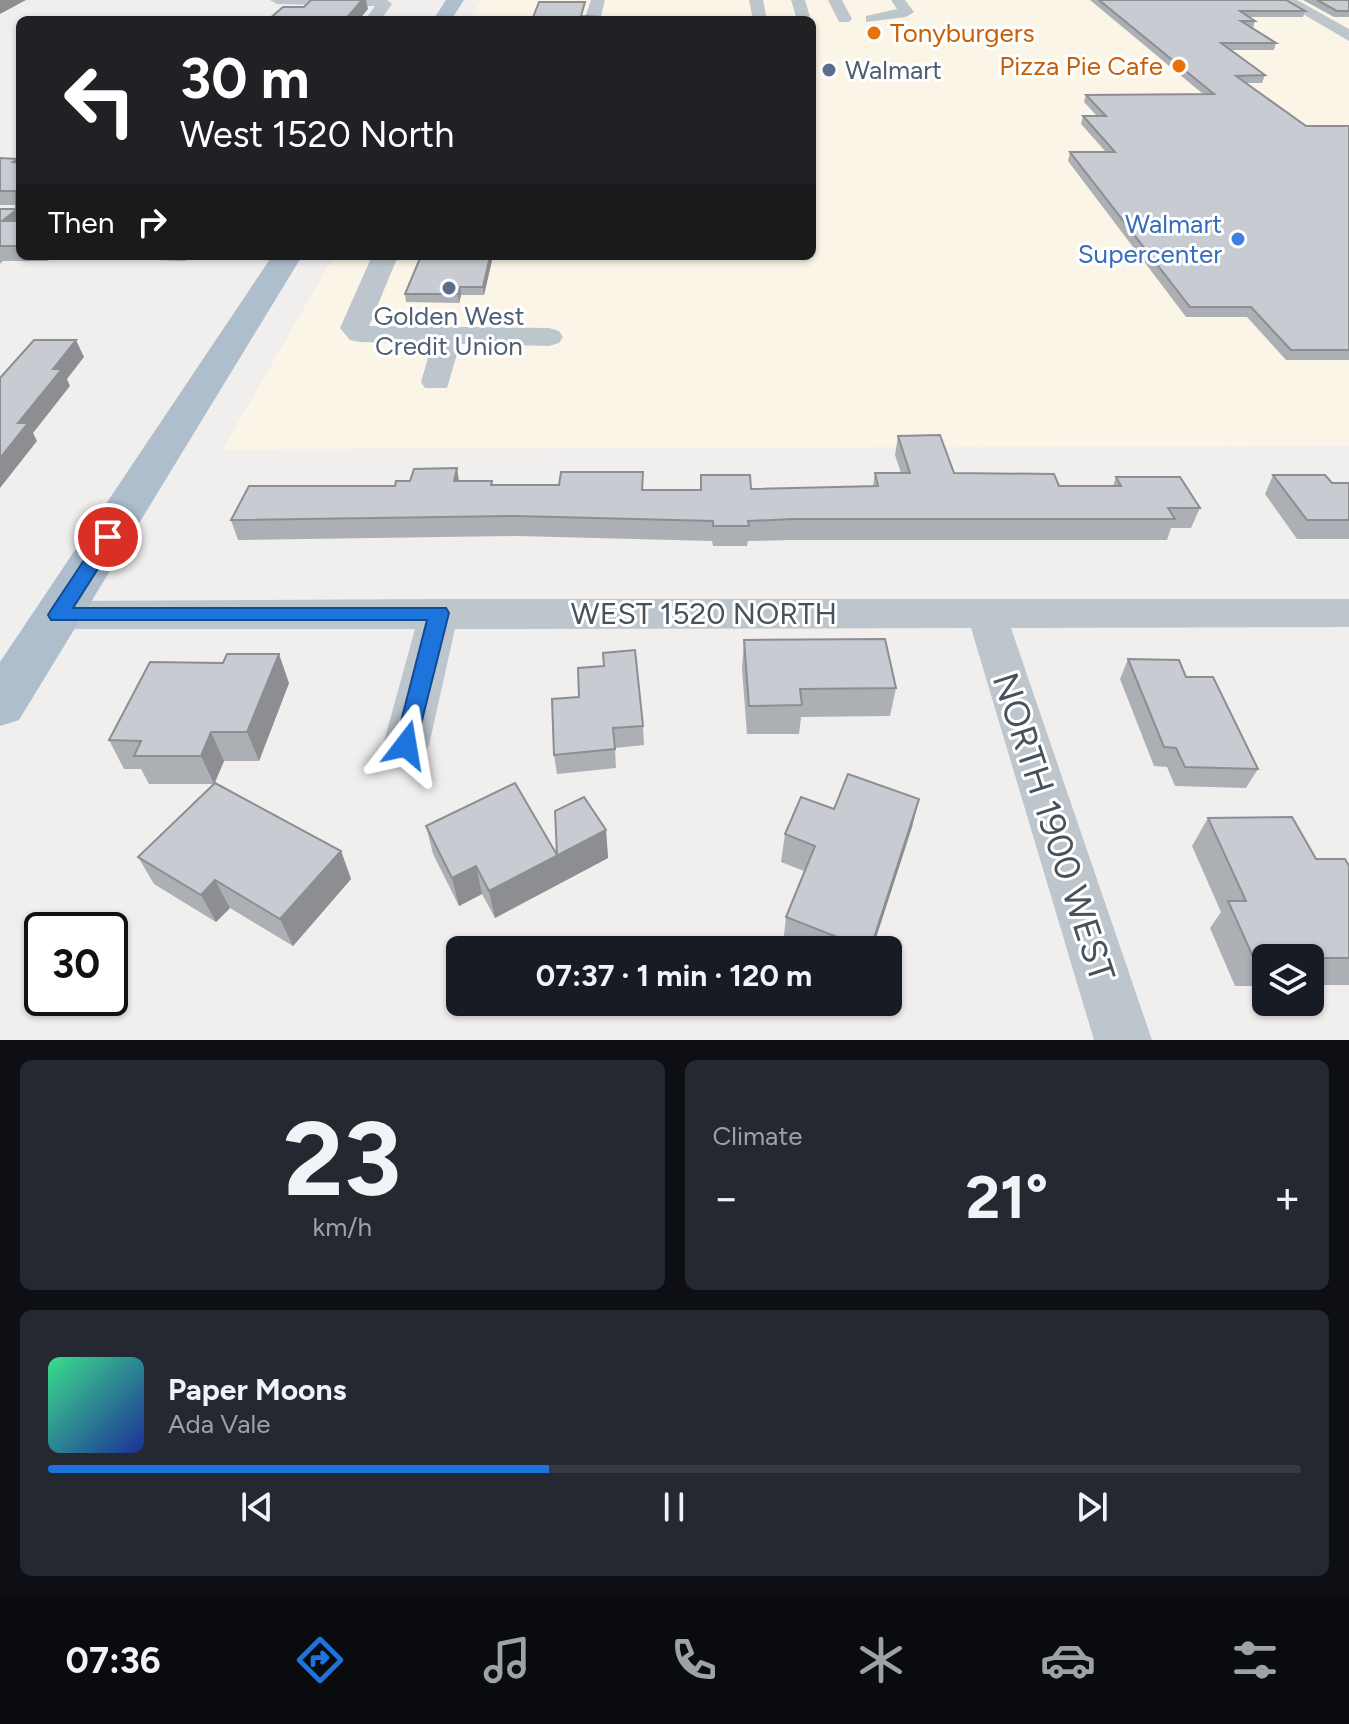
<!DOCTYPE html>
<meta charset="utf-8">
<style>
body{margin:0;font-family:Figtree,sans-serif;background:#242831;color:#f1f3f6;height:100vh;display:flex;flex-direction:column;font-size:30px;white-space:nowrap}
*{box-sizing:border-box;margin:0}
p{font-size:26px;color:#9ea1a6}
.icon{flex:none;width:44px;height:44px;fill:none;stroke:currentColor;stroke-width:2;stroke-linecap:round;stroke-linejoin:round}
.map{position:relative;height:1040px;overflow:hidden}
.sheet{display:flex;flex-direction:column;gap:20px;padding:20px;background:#0d0f14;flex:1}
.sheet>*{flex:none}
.guide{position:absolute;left:16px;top:16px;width:800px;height:244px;border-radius:12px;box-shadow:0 2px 6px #0004;background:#202124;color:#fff;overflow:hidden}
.controls{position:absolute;left:1252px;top:944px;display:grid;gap:16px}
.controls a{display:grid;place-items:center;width:72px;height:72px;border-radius:12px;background:#171b24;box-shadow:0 2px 6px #0004;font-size:40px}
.speed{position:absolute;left:24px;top:912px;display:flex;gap:16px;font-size:40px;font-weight:700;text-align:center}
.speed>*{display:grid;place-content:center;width:104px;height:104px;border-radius:50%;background:#171b24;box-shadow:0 2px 6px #0004;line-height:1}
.speed .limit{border:4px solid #111;border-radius:12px;background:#fff;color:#111}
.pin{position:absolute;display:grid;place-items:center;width:68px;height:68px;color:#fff;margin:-34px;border:4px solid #fff;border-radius:50%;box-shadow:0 2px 8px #0007}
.me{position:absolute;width:88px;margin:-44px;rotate:14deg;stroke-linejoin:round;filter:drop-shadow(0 0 6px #0008)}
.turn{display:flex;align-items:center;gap:28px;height:168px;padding:0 32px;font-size:36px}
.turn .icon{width:104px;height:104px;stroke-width:2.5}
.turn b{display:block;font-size:56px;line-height:68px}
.then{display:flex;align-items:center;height:76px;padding:0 32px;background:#0003;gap:16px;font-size:30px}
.big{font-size:60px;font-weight:700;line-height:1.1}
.sheet .tile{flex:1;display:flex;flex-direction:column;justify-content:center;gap:12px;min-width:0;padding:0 28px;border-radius:12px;background:#242831}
.sheet .dial{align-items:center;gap:0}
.dial b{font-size:104px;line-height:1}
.song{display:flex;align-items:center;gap:24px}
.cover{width:96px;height:96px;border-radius:12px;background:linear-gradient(135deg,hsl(150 70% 55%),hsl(230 70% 35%))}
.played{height:8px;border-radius:4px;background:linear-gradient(90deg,#1d74dc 40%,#363941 40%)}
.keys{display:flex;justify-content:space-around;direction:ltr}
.heat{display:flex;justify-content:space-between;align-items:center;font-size:44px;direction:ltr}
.sheet .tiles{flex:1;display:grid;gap:20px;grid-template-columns:1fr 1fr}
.tile:last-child{grid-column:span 2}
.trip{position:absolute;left:446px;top:936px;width:456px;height:80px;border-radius:12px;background:#171b24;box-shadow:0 2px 6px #0004;font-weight:700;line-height:80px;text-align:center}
.dock{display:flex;height:128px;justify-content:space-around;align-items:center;background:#090b0e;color:#9ea1a6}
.dock .icon{width:56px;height:56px}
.dock .on{color:#1d74dc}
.dock b{font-size:36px;color:#f1f3f6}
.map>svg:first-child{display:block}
.commercial{fill:#fbf5e8}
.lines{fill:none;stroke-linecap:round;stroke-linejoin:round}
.minor{fill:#bdc6cd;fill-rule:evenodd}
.major{fill:#aebecd;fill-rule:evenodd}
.wall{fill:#acafb4}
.shaded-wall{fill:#8c8e92}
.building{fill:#c8cbd1;stroke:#8c8e92;stroke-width:2}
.route{fill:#1d74dc;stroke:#134b8f;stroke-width:2}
.food-dot{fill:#e8710a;stroke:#fff;stroke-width:3}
.service-dot{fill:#5c6f8a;stroke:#fff;stroke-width:3}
.shop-dot{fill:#3f7fe0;stroke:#fff;stroke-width:3}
.labels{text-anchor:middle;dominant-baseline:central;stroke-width:6;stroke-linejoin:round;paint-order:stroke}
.far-food-label{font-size:26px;fill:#c56008;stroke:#fff;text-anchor:start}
.far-service-label{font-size:26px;fill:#4e5e75;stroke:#fff;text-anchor:start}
.far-shop-label{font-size:26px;fill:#366cbe;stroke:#fff;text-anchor:end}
.street-label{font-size:30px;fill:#47525b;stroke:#fff}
.near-street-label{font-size:36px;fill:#47525b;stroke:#fff}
</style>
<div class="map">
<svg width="1349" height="1040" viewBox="0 0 1349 1040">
<rect width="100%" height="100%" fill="#f1eeee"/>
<!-- commercial -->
<path class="commercial" d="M 482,0 L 1349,0 L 1349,446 L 223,449 L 334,256 L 812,256 L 812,20 L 470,20 Z"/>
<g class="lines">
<!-- minor -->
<path class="minor" d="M 270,0 L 387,0 L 392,4 L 381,20 L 365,20 L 375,6 L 277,4 Z
M 591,0 L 605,0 L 600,20 L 584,20 Z
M 749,0 L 763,0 L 767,20 L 753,20 Z
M 791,0 L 805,0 L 811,20 L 797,20 Z
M 828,0 L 842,0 L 852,19 L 849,22 L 839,22 Z
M 891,0 L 905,0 L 914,12 L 906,17 L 866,22 L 866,16 L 897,9 Z
M 1279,0 L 1297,0 L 1349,29 L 1349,41 Z
M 372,256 L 398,256 L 369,326 L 549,328 L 559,331 L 563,337 L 559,343 L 549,346 L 460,344 L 447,388 L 425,388 L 421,382 L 432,344 L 360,342 L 350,340 L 340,328 Z
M 439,599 L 1349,599 L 1349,627 L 1011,628 L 1152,1040 L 1094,1040 L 971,628 L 455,629 L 429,745 L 422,758 L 406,763 L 390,758 L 383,745 L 415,629 L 58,629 L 44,625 L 38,615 L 44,605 L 58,601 Z"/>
<!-- major -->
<path class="major" d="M 446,0 L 464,0 L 451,20 L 433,20 Z
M 272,256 L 302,256 L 19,720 L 0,726 L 0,662 Z"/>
</g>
<!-- wall -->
<path class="wall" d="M 1090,0 L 1286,0 L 1305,11 L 1303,17 L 1250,17 L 1255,21 L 1253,28 L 1252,28 L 1276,43 L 1274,50 L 1231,50 L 1265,75 L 1262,83 L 1246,83 L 1306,126 L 1349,126 L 1349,360 L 1286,360 L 1247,317 L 1186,317 L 1068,161 L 1070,152 L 1106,152 L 1081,124 L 1083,116 L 1097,116 L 1084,102 L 1086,95 L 1203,94 Z
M 1303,0 L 1349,0 L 1349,17 L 1334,17 Z
M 0,158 L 20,163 L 20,256 L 53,256 L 48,261 L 3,261 L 0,264 L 0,209 L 16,209 L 16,205 L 0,205 Z
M 100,256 L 189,256 L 185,261 L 101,258 Z
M 421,256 L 493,256 L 484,295 L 461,295 L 459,303 L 406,302 L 405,294 Z
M 898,436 L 954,473 L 1059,486 L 1113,486 L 1116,477 L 1200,508 L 1191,528 L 1171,528 L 1167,540 L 791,540 L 748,541 L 747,546 L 713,546 L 712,541 L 517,536 L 238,540 L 231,520 L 395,486 L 459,481 L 492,481 L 493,485 L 643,490 L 701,490 L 701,475 L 751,489 L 873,486 L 875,473 L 901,473 L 895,455 Z
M 1273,475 L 1332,483 L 1349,483 L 1349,539 L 1297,539 L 1265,494 Z
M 744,640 L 896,688 L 890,716 L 801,717 L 799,734 L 747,734 L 742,669 Z
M 1128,659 L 1186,677 L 1258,769 L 1246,788 L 1175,786 L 1167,767 L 1154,766 L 1120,679 Z
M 289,683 L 259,761 L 224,761 L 215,783 L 341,851 L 351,879 L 293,946 L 230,908 L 216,922 L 154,884 L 138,857 L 213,784 L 149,784 L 141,769 L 124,769 L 109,740 Z
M 552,699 L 643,726 L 644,745 L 615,748 L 616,768 L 557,774 L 554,755 Z
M 919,799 L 912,827 L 872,950 L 797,950 L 783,944 L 786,917 L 804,871 L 781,862 L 785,834 Z
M 1208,818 L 1316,859 L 1349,866 L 1349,985 L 1310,985 L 1310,958 L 1266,958 L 1266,986 L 1235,986 L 1210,928 L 1221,912 L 1192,846 Z
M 426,826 L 557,855 L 606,830 L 608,858 L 495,918 L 482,894 L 459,906 L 433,854 Z"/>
<!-- shaded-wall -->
<path class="shaded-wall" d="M 0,0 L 26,0 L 0,14 Z
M 362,0 L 366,0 L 368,9 L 359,20 L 345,20 Z
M 20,207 L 20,226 L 2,221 Z
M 490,256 L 493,256 L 484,295 L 483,287 Z
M 460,287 L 461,295 L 459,303 L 458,294 Z
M 76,340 L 84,357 L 67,379 L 70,386 L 33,433 L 37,441 L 0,488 L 0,458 L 18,423 L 53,369 Z
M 457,468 L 460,488 L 454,481 Z
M 279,654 L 289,683 L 259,761 L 247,732 Z
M 211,732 L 224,761 L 214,784 L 201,756 Z
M 919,799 L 912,827 L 872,950 L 870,950 Z
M 606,830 L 608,858 L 495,918 L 489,891 Z
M 341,851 L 351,879 L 293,946 L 280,919 Z
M 476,866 L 482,894 L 459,906 L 452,878 Z
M 215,880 L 230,908 L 216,922 L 201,895 Z"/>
<!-- building -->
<path class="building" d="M 311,0 L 362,0 L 345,20 L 268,20 L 283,7 L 304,7 Z
M 1099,0 L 1286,0 L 1305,11 L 1240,11 L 1255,21 L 1241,21 L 1276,43 L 1221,43 L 1265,75 L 1236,76 L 1306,126 L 1349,126 L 1349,350 L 1291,350 L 1251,307 L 1190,307 L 1070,152 L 1115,152 L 1083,116 L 1106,116 L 1086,95 L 1214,94 Z
M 1317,0 L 1349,0 L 1349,11 L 1337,11 Z
M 539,2 L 585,2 L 581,16 L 601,17 L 600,20 L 532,20 Z
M 0,158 L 18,159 L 13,162 L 20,163 L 20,207 L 2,221 L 20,221 L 20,246 L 0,246 L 0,209 L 16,209 L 16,191 L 0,191 Z
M 421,256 L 490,256 L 483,287 L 460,287 L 458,294 L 405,294 Z
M 34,340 L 76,340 L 53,369 L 62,369 L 18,423 L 28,423 L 0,458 L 0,378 Z
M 940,435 L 954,473 L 1054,474 L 1059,486 L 1121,486 L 1116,477 L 1180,477 L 1200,508 L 1168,508 L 1175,519 L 793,519 L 748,521 L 749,526 L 713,526 L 713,521 L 515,516 L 231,520 L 249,486 L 395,486 L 396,481 L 410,481 L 414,469 L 457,468 L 454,481 L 492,481 L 491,485 L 559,485 L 561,472 L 643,472 L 642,490 L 701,490 L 701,475 L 750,475 L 751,489 L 878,486 L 875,473 L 910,473 L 898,436 Z
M 1273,475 L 1325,475 L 1332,483 L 1349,483 L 1349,520 L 1307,520 Z
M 885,639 L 896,688 L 800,689 L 802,705 L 749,706 L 744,640 Z
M 635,650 L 643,726 L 613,728 L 615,749 L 554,755 L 552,699 L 579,697 L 578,668 L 604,666 L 603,653 Z
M 227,654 L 279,654 L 247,732 L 211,732 L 201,756 L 134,756 L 141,741 L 109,740 L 150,662 L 223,663 Z
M 1128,659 L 1179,660 L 1186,677 L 1213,677 L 1258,769 L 1185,767 L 1176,748 L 1164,747 Z
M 848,774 L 919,799 L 870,950 L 786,917 L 815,846 L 785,834 L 801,797 L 834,809 Z
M 215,783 L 341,851 L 280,919 L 215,880 L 201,895 L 138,857 Z
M 515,783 L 557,855 L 555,811 L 584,797 L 606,830 L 489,891 L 476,866 L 452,878 L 426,826 Z
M 1292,817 L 1316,859 L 1345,859 L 1349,866 L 1349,958 L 1266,958 L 1266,959 L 1254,959 L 1228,901 L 1246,901 L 1208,818 Z"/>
<!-- route -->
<path class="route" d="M 108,531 L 118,537 L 73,608 L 446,608 L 449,613 L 414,752 L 398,752 L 395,745 L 427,620 L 51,620 L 48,615 L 51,610 L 102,533 Z"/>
<!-- markers -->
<g class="food-dot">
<circle cx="874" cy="33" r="8"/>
<circle cx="1179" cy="66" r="8"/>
</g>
<g class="service-dot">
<circle cx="829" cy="70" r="8"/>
<circle cx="449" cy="288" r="8"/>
</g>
<circle class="shop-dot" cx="1238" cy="239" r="8"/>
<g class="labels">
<!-- far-food labels -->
<g class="far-food-label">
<text x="890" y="33">Tonyburgers</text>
<text x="1163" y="66" text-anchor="end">Pizza Pie Cafe</text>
</g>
<!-- far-service labels -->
<g class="far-service-label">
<text x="845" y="70">Walmart</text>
<text x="449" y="316" text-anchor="middle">Golden West<tspan x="449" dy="30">Credit Union</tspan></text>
</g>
<!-- far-shop labels -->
<g class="far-shop-label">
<text x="1222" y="224">Walmart<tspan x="1222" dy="30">Supercenter</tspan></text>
</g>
<!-- street labels -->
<g class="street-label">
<text x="704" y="613">WEST 1520 NORTH</text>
</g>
<!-- near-street labels -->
<g class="near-street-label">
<text transform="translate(1054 827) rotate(72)">NORTH 1900 WEST</text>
</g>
</g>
</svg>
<div class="controls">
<a><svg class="icon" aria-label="layers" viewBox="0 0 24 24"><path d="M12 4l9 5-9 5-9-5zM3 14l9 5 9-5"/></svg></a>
</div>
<div class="speed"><div class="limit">30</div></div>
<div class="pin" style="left:108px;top:537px;background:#d93025"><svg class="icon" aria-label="arrive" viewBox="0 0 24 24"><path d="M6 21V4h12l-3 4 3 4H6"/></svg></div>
<svg class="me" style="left:406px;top:745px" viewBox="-20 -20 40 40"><path d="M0-17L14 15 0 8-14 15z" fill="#1d74dc" stroke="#fff" stroke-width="4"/></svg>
<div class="trip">07:37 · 1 min · 120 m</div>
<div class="guide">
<div class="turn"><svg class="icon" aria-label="left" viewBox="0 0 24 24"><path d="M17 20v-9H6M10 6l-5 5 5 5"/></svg><div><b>30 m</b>West 1520 North</div></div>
<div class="then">Then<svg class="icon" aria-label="right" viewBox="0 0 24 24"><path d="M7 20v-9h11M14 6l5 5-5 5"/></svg></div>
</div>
</div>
<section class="sheet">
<div class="tiles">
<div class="tile dial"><b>23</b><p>km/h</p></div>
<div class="tile"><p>Climate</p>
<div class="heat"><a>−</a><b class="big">21°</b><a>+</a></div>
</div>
<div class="tile">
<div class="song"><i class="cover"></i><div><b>Paper Moons</b><p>Ada Vale</p></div></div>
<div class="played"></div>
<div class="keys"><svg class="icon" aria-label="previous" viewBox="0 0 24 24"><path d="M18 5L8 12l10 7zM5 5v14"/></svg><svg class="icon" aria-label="pause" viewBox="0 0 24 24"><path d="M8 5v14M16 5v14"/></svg><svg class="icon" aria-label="next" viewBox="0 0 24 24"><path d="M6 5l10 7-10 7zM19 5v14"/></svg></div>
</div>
</div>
</section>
<nav class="dock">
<b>07:36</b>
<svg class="icon on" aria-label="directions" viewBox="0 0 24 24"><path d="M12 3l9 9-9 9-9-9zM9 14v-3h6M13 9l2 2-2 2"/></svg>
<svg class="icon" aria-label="music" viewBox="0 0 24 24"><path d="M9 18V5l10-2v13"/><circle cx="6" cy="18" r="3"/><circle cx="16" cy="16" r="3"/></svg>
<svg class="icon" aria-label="phone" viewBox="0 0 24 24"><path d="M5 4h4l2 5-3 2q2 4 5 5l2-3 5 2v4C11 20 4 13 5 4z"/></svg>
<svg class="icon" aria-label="climate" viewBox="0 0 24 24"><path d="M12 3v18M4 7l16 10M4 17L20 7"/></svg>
<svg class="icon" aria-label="car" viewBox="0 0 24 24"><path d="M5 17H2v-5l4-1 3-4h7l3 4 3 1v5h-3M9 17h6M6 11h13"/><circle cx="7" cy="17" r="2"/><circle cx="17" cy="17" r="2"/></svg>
<svg class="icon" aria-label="filters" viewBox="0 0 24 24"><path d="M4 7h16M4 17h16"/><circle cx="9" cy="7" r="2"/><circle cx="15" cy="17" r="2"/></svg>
</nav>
